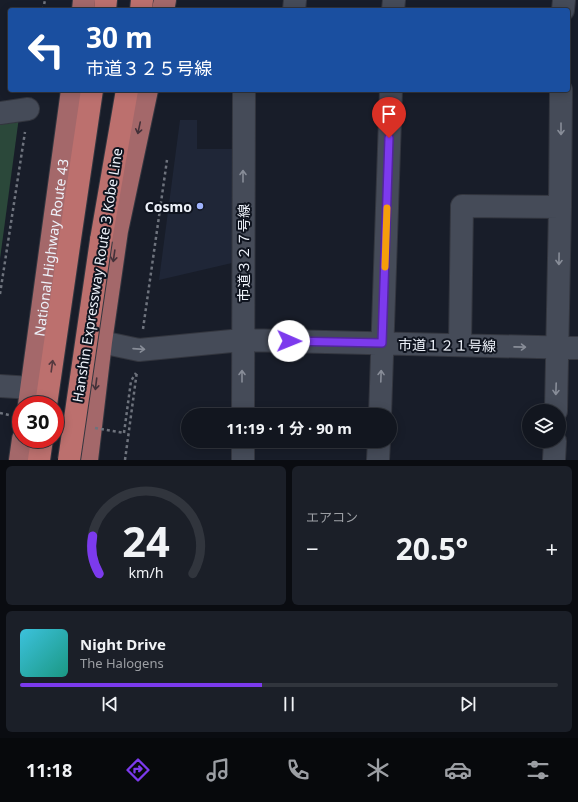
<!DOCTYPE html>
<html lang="ja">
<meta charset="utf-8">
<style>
body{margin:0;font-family:"Noto Sans","Noto Sans JP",sans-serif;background:#1b1f28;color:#f1f3f6;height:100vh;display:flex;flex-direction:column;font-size:15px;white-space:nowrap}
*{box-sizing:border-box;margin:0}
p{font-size:13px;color:#9c9fa4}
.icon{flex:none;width:22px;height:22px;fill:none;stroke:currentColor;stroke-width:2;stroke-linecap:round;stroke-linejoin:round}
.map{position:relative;height:460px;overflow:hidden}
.side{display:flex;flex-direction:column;gap:6px;padding:6px;background:#0a0c11;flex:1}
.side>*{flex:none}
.hud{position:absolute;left:8px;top:8px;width:562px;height:84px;border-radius:4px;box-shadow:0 2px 10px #0003,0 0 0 1px #31353d;background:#1a4fa0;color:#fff;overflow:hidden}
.buttons{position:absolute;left:522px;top:404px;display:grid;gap:8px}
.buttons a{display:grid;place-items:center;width:44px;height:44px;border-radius:50%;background:#12161f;box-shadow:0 2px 10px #0003,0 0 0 1px #31353d;font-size:20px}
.speed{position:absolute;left:12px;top:396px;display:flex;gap:8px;font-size:20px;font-weight:700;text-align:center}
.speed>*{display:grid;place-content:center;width:52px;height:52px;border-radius:50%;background:#12161f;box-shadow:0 2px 10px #0003,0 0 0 1px #31353d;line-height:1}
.speed .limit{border:6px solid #d22;background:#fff;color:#111}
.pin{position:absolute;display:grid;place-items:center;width:34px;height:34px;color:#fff;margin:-41px -17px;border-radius:50% 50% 50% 0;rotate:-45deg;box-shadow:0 0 4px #0007}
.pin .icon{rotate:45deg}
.me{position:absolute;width:44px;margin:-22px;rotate:91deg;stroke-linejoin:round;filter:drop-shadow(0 0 3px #0008)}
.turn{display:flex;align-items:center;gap:14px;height:84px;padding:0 12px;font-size:18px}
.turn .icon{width:52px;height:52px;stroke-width:2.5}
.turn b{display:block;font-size:28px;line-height:34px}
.big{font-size:30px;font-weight:700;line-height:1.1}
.side .tile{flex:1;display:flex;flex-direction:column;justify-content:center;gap:6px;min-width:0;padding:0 14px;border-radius:6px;background:#1b1f28}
.side .dial{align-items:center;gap:0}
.dial svg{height:104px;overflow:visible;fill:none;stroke:#31353d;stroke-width:7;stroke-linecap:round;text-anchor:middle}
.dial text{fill:#f1f3f6;stroke:none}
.song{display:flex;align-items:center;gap:12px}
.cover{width:48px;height:48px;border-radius:6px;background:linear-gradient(135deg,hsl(190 70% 55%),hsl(170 70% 35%))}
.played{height:4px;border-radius:2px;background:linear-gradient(90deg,#7c3aed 45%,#31353d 45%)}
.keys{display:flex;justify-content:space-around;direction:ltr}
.heat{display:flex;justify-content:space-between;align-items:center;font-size:22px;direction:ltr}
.side .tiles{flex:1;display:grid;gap:6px;grid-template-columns:1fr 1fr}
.tile:last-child{grid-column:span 2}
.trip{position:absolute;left:181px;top:408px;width:216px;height:40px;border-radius:20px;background:#12161f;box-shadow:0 2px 10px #0003,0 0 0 1px #31353d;font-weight:700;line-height:40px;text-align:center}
.tab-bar{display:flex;height:64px;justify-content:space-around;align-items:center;background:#07090c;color:#9c9fa4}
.tab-bar .icon{width:28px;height:28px}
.tab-bar .on{color:#7c3aed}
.tab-bar b{font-size:18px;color:#f1f3f6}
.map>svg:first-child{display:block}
.built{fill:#1f2637}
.green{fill:#2b483a}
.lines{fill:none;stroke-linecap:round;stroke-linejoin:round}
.minor-casing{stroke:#33363f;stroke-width:24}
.trunk-casing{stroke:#33363f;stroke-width:24}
.motorway-casing{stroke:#33363f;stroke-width:24}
.path{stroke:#6e737d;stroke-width:2.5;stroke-dasharray:3 3;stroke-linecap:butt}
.minor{stroke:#454b58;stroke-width:22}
.trunk{stroke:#a4686a;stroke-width:22}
.motorway{stroke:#bc706e;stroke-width:22}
.motorway-bridge-casing{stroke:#33363f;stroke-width:24;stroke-linecap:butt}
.path-bridge{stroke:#6e737d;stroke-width:2.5;stroke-dasharray:3 3;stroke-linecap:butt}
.motorway-bridge{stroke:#bc706e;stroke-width:22}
.oneway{stroke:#433139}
.oneway2{stroke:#888d98}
.oneway3{stroke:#54393f}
.route-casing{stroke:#51269a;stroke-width:10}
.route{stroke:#7c3aed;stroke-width:7}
.slow{stroke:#f59e0b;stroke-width:7}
.poi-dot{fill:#9fb3fd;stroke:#0f141f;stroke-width:1.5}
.labels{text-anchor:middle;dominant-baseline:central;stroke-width:4;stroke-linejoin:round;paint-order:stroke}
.poi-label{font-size:14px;font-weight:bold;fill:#edf1f9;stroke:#0f141f;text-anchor:end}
.street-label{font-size:14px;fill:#edf1f9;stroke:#0f141f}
</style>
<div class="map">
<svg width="578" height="460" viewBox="0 0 578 460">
<rect width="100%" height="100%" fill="#181d29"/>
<!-- built -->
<path class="built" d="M 180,120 L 197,120 L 197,149 L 233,149 L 232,263 L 159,280 Z"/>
<!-- green -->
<path class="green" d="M 19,117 L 0,259 L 0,121 Z"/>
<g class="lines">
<!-- minor casing -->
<g class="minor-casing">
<path id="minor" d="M 294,10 L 295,0
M 393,10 L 394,0
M 563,10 L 564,0
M 0,113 L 28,109
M 101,342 L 139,350 L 242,340 L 578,348
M 460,345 L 462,206 L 560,207
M 0,386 L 32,388
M 556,411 L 560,207 L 561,90
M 243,415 L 244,90
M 380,415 L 391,90
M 243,441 L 243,460
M 378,460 L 379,441
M 554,460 L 555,441"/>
</g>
<!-- trunk casing -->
<g class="trunk-casing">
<g id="trunk">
<path d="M 83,10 L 84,0"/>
<path d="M 163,10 L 165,0"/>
<path id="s1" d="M 29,405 L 72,90"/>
<path d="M 20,460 L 23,439"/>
<path d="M 87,460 L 101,342 L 117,231 L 147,90"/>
</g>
</g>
<!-- motorway casing -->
<g class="motorway-casing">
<path id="motorway" d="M 105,10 L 106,0
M 141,10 L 142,0
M 101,240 L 127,90
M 46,405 L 70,239 L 92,90
M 39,460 L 42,439"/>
</g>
<!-- path -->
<path class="path" d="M 43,10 L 45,0
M 0,294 L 25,132
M 143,329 L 167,160
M 0,413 L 9,415
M 124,433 L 131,381 L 136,373
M 125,460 L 137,371"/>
<!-- minor -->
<use href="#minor" class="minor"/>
<!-- trunk -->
<use href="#trunk" class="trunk"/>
<!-- motorway -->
<use href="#motorway" class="motorway"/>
<!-- motorway-bridge casing -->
<g class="motorway-bridge-casing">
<path id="motorway-bridge" d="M 69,460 L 101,240"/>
</g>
<!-- path-bridge -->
<path class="path-bridge" d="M 95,428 L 124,433"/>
<!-- motorway-bridge -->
<use href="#motorway-bridge" class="motorway-bridge"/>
</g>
<!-- one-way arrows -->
<defs><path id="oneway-shaft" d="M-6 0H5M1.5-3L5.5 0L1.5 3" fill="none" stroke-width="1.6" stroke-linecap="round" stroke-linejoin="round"/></defs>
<g class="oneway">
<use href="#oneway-shaft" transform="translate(139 128) rotate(102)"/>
<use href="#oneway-shaft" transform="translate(114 256) rotate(98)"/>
<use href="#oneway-shaft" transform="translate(96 384) rotate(97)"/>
</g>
<g class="oneway2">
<use href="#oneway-shaft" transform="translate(561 129) rotate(90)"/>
<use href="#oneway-shaft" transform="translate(243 176) rotate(-90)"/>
<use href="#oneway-shaft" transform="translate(559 259) rotate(91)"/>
<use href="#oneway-shaft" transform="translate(520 347) rotate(1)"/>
<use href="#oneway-shaft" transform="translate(139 349) rotate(4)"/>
<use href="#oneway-shaft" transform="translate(242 376) rotate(-90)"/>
<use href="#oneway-shaft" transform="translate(381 376) rotate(-88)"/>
<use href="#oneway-shaft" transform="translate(556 389) rotate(92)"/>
</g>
<use class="oneway3" href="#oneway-shaft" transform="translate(52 366) rotate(-82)"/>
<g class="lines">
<!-- route casing -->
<g class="route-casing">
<path id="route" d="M 289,341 L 382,343 L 389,138"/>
</g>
<!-- route -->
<use href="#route" class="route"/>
<!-- slow -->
<path class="slow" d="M 385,267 L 387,208"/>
</g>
<!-- markers -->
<circle class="poi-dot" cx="200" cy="206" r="4"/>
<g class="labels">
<!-- poi labels -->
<g class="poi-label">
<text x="192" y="206">Cosmo</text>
</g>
<!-- street labels -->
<g class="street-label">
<text stroke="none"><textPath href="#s1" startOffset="159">National Highway Route 43</textPath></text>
<text transform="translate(243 253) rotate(-90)">市道３２７号線</text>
<text transform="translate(97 275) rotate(-81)">Hanshin Expressway Route 3 Kobe Line</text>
<text transform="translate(447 345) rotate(1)">市道１２１号線</text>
</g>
</g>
</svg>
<div class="buttons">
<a><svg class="icon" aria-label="layers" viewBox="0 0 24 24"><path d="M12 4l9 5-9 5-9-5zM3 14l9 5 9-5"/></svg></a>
</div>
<div class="speed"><div class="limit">30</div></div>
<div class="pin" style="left:389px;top:138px;background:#d93025"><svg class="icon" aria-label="arrive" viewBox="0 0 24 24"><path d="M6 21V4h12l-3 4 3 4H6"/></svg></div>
<svg class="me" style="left:289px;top:341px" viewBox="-20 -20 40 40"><circle r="19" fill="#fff"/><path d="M0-13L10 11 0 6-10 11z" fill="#7c3aed"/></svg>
<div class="trip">11:19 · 1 分 · 90 m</div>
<div class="hud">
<div class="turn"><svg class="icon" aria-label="left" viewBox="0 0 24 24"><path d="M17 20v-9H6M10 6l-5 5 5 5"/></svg><div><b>30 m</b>市道３２５号線</div></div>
</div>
</div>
<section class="side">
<div class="tiles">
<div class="tile dial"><svg viewBox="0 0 100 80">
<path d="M14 69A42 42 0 1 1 86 69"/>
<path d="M14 69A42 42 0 0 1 9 40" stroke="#7c3aed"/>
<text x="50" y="56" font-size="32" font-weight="700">24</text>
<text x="50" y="72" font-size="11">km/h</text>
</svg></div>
<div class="tile"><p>エアコン</p>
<div class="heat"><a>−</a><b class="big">20.5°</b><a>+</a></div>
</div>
<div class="tile">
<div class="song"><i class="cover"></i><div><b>Night Drive</b><p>The Halogens</p></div></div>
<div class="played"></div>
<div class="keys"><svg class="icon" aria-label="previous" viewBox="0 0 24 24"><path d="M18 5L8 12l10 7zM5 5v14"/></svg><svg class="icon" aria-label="pause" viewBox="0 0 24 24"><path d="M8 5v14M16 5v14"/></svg><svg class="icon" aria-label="next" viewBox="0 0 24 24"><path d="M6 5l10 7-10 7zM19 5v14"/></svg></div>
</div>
</div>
</section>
<nav class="tab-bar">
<b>11:18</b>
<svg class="icon on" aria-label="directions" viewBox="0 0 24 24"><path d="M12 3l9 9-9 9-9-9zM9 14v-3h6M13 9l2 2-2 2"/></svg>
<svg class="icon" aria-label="music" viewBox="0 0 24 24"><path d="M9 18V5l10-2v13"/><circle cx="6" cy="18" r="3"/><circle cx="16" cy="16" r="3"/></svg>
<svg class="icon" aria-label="phone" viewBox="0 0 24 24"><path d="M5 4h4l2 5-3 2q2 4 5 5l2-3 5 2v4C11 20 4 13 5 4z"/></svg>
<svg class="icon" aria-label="climate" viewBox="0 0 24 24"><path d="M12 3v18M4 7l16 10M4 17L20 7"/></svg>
<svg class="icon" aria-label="car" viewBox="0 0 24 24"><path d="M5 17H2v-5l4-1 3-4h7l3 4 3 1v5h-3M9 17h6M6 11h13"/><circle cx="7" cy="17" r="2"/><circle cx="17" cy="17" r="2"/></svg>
<svg class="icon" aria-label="filters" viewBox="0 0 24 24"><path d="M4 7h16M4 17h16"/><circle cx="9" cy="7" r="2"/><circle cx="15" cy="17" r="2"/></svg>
</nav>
